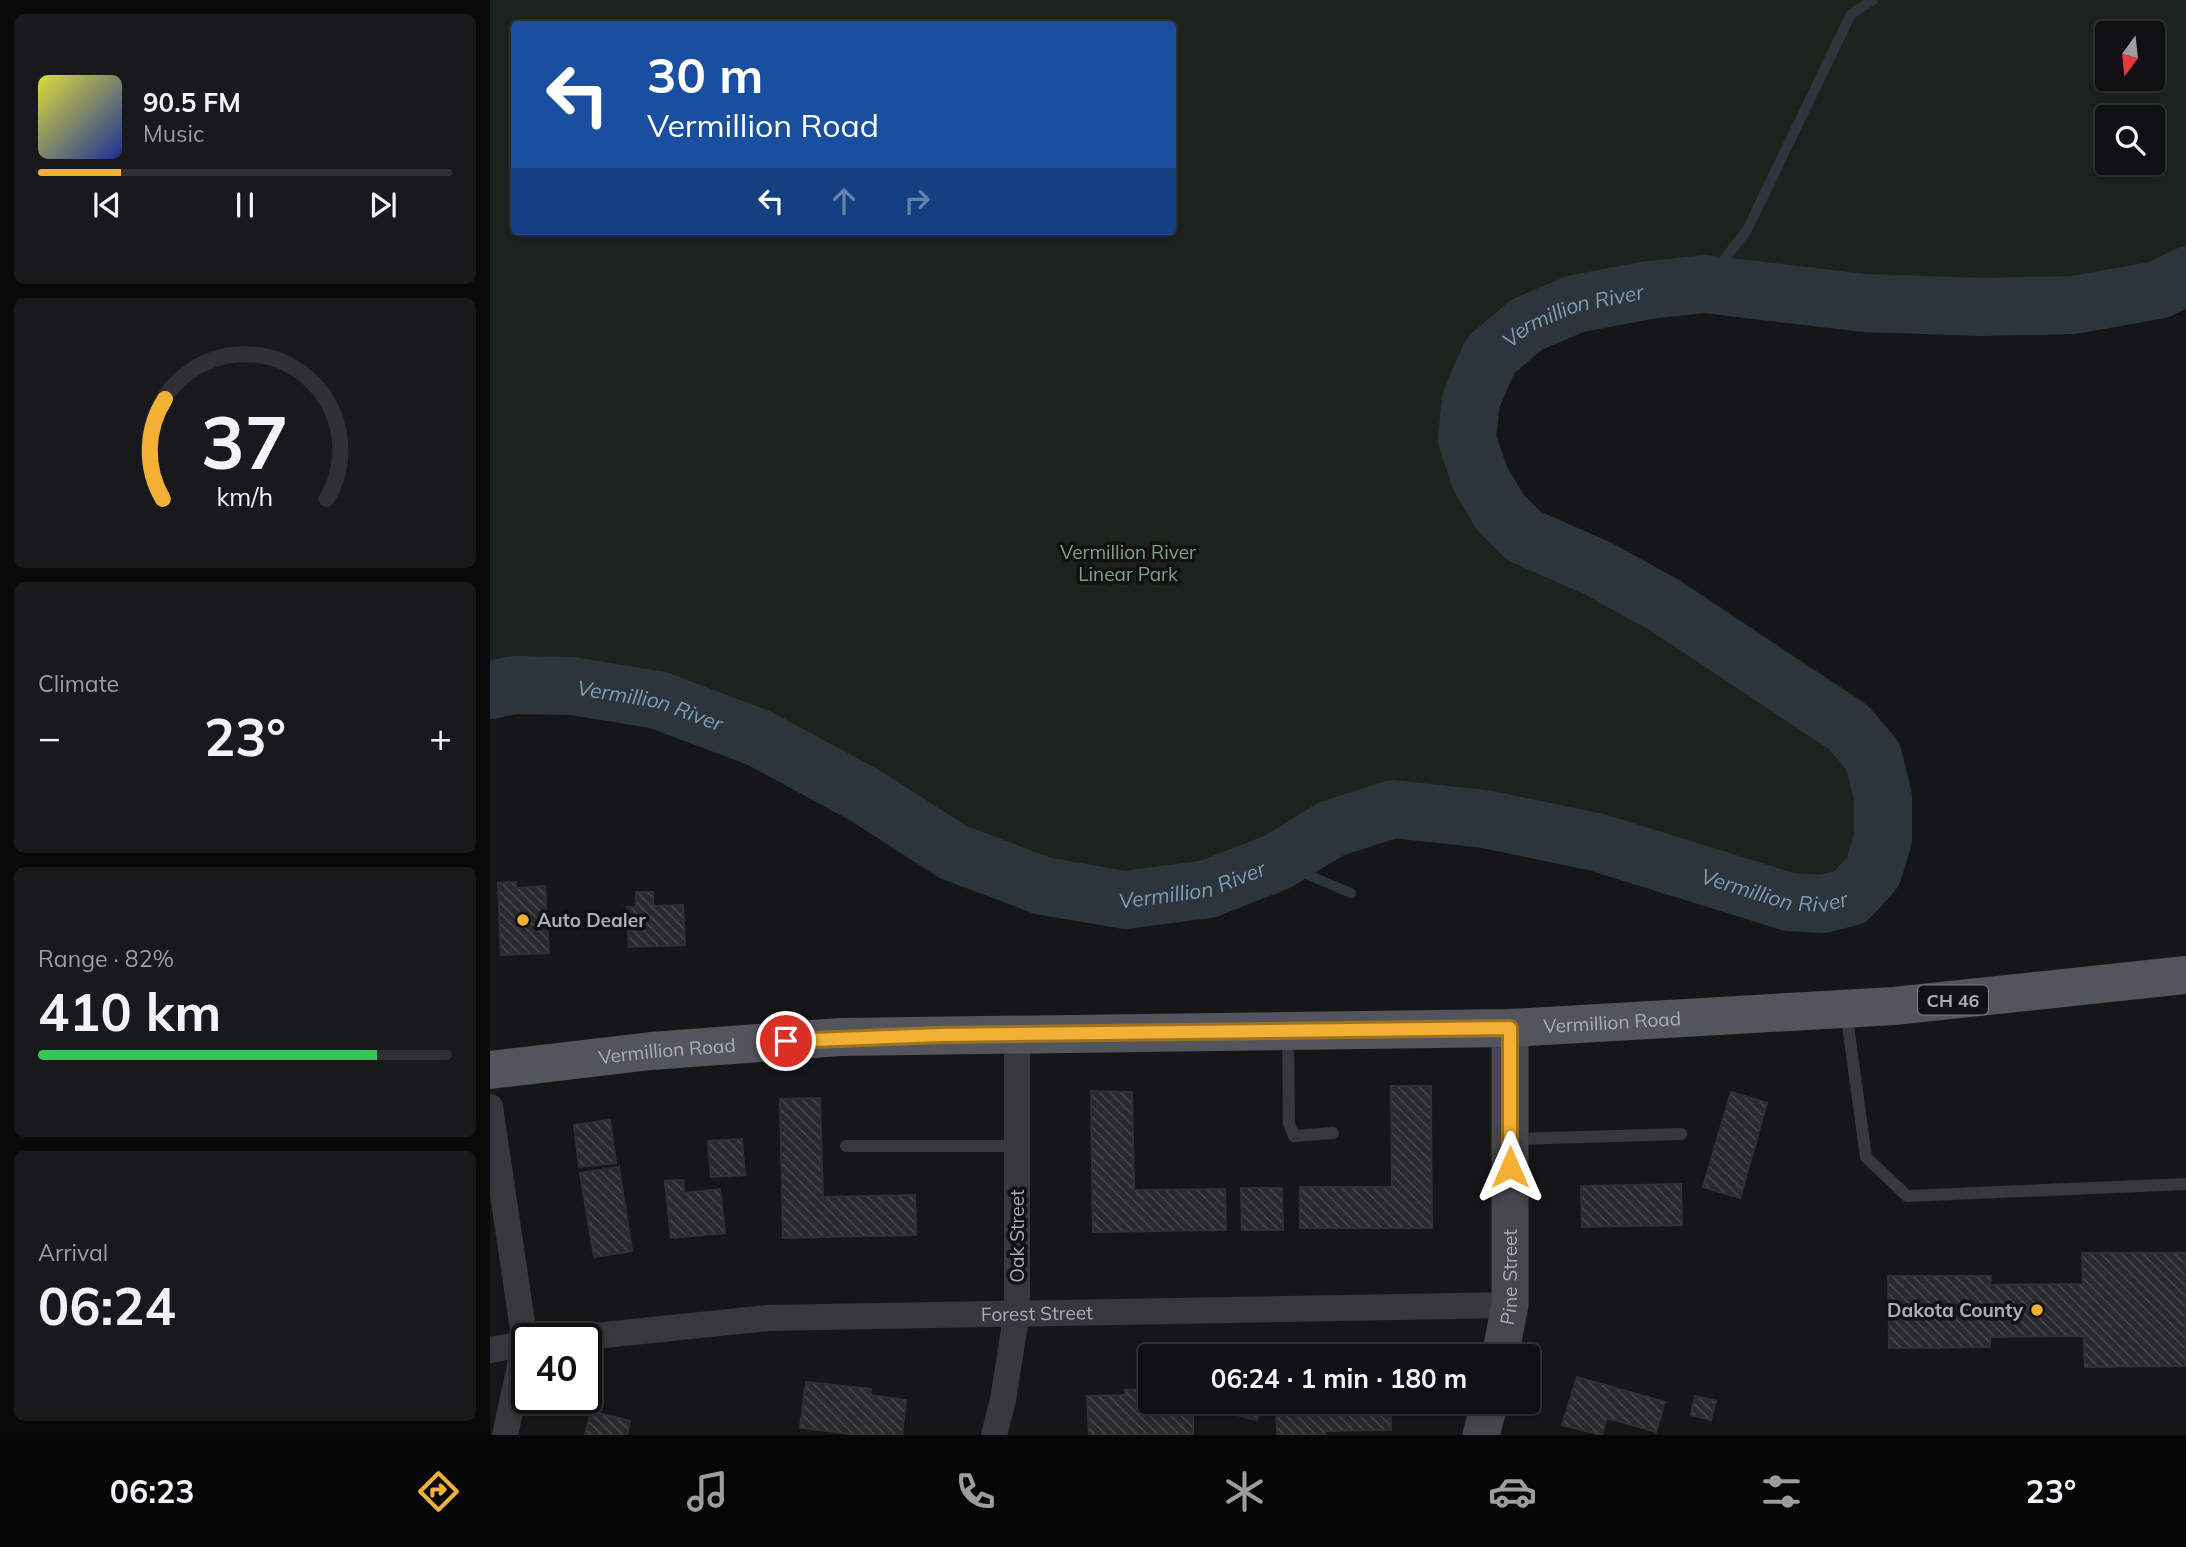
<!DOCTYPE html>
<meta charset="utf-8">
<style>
body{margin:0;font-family:Mulish,sans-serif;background:#19191b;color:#f1f3f6;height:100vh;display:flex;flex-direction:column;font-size:26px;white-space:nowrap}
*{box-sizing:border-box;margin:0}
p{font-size:23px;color:#9c9d9f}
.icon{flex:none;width:38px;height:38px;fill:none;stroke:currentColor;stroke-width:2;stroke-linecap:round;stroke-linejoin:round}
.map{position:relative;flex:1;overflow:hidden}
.panel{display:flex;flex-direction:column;gap:14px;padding:14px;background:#09090a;width:490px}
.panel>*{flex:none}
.top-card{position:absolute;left:21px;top:21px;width:665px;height:214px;border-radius:7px;box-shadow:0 4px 10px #0003,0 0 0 2px #303032;background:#1a4fa0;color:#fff;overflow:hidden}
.needle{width:46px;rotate:195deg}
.fabs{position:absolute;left:1605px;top:21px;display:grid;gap:14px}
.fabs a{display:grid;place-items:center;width:70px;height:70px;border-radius:7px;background:#101012;box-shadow:0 4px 10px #0003,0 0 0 2px #303032;font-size:35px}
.speed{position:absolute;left:21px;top:1323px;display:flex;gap:14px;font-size:35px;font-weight:700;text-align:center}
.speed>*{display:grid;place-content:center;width:91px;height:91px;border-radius:50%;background:#101012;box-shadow:0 4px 10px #0003,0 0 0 2px #303032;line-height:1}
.speed .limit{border:4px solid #111;border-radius:10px;background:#fff;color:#111}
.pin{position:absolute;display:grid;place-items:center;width:60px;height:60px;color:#fff;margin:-30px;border:4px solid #fff;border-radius:50%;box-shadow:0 2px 7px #0007}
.me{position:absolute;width:77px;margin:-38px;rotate:0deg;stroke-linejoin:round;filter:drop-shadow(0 0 5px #0008)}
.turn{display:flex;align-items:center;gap:24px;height:147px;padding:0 21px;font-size:32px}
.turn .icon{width:91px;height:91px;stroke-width:2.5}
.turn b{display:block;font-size:49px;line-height:60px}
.lanes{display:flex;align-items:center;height:66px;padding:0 21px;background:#0003;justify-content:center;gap:35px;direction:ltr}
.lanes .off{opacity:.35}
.big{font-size:52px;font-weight:700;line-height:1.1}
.panel .widget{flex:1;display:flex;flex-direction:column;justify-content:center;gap:10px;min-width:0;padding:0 24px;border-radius:10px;background:#19191b}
.panel .dial{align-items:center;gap:0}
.dial svg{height:182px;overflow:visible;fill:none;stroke:#303032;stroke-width:7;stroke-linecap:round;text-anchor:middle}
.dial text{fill:#f1f3f6;stroke:none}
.song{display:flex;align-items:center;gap:21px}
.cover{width:84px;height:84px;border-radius:10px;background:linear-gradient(135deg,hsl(60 70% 55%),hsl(230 70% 35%))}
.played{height:7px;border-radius:4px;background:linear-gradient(90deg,#f2b134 20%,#303032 20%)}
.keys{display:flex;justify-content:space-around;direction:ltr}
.heat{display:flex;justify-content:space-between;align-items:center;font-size:38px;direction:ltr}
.charge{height:10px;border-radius:5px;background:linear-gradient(90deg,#34c759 82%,#303032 0)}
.trip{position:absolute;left:648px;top:1344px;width:402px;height:70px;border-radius:7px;background:#101012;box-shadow:0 4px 10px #0003,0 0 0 2px #303032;font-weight:700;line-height:70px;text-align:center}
.dock{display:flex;height:112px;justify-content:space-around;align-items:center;background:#060607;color:#9c9d9f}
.dock .icon{width:49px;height:49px}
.dock .current{color:#f2b134}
.dock b{font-size:32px;color:#f1f3f6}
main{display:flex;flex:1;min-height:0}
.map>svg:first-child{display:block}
.park{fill:#1c231d;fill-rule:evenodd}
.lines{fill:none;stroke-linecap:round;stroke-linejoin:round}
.stream{stroke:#2c353c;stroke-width:10}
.river{stroke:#2c353c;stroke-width:58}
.building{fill:url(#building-back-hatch);stroke:#303034;stroke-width:2}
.lane{stroke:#37383d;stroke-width:12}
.street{stroke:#37383d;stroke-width:26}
.secondary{stroke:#45474d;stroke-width:37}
.primary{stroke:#53555c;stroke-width:38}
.route-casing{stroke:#9d7322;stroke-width:18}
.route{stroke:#f2b134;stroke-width:12}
.poi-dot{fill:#f2b134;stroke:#111113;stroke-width:2.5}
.labels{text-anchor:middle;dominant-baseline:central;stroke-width:7;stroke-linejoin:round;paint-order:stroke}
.shield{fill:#111113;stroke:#7b7e86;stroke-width:2}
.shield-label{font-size:18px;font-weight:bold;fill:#a8adb8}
.park-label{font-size:19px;fill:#7fa381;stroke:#111113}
.poi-label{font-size:19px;font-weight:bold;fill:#a8adb8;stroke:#111113;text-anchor:start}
.street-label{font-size:19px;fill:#a8adb8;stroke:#111113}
.water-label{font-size:21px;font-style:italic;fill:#7f9bb3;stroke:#111113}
</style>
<main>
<section class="panel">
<div class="widget">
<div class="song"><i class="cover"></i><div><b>90.5 FM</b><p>Music</p></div></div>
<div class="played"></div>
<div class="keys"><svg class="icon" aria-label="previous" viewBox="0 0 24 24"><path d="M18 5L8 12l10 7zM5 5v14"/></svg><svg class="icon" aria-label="pause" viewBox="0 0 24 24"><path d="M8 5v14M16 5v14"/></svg><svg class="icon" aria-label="next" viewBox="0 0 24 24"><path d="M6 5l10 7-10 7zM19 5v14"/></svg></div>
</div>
<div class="widget dial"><svg viewBox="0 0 100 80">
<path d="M14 69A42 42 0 1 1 86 69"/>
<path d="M14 69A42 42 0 0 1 15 25" stroke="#f2b134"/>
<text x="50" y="56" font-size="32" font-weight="700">37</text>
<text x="50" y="72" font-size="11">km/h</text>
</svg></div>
<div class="widget"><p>Climate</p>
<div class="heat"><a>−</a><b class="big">23°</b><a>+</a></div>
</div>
<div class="widget"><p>Range · 82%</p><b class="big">410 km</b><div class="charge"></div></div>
<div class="widget"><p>Arrival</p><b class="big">06:24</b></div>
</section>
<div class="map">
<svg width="1696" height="1435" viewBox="0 0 1696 1435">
<defs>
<pattern id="building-back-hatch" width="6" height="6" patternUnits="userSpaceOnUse" patternTransform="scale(1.75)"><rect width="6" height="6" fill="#29292c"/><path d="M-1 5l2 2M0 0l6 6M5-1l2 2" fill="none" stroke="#454548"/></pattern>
</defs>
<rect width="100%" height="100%" fill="#161618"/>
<!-- park -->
<path class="park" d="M 0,0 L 1696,0 L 1696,276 L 1668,290 L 1583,305 L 1493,307 L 1374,303 L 1215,284 L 1159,290 L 1085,304 L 1036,324 L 1000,356 L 981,400 L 977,439 L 990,478 L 1010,512 L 1034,536 L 1108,568 L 1176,606 L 1358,727 L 1383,756 L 1393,797 L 1393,839 L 1383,872 L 1360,897 L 1333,904 L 1299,902 L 1106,842 L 995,819 L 903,809 L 841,830 L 787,862 L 718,889 L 635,900 L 553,886 L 463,852 L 376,796 L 269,738 L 168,700 L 82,686 L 24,685 L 0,690 ZM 24,24 L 682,24 L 682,231 L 24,231 ZM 1617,33 L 1662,33 L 1662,79 L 1617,79 ZM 1617,117 L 1662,117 L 1662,163 L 1617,163 Z"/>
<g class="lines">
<!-- stream -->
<path class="stream" d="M 1215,284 L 1257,230 L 1361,14 L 1383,0
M 787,862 L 861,893"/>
<!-- river -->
<path class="river" id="s1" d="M 0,690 L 24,685 L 82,686 L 168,700 L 269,738 L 376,796 L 463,852 L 553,886 L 635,900 L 718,889 L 787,862 L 841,829 L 903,809 L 995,819 L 1106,842 L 1299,902 L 1333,904 L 1360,897 L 1383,872 L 1393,839 L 1393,797 L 1383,756 L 1358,727 L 1176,606 L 1107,568 L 1034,536 L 1010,512 L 990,478 L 977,439 L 981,400 L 1000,356 L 1036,325 L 1085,304 L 1159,290 L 1215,284 L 1374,303 L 1493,307 L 1583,305 L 1668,290 L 1696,276"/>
</g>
<!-- building -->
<path class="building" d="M 26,882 L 26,888 L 55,886 L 59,953 L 11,955 L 8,883 Z
M 146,892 L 163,892 L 163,906 L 193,905 L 195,945 L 139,947 L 137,907 L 146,907 Z
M 901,1086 L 941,1086 L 942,1228 L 810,1228 L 810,1187 L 902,1187 Z
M 601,1091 L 642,1092 L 644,1190 L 735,1189 L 736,1230 L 603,1232 Z
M 1241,1092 L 1277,1103 L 1250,1198 L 1213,1187 Z
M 330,1098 L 333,1197 L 425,1195 L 426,1235 L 293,1238 L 290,1099 Z
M 120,1120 L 126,1163 L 89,1167 L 84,1125 Z
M 252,1139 L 255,1175 L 221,1177 L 218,1141 Z
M 129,1167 L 142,1251 L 104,1257 L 90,1173 Z
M 193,1180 L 194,1193 L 230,1189 L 235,1233 L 181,1238 L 175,1181 Z
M 1191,1184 L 1192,1225 L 1092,1227 L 1091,1186 Z
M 751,1188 L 792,1188 L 793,1230 L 752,1230 Z
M 1592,1253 L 1696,1253 L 1696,1366 L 1595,1367 L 1594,1336 L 1500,1337 L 1500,1347 L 1399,1348 L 1398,1276 L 1501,1276 L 1500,1285 L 1593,1284 Z
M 1087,1377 L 1175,1402 L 1166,1432 L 1117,1418 L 1112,1435 L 1072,1425 Z
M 316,1382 L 381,1389 L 380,1395 L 416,1400 L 412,1435 L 369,1435 L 310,1428 Z
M 660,1389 L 660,1402 L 703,1402 L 703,1434 L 599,1435 L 597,1396 L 635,1395 L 635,1390 Z
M 1205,1396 L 1226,1401 L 1221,1420 L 1201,1415 Z
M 753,1402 L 772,1404 L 767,1420 L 750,1416 Z
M 786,1402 L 900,1402 L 901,1430 L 835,1431 L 835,1435 L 787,1434 Z
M 101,1411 L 140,1421 L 137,1435 L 95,1435 Z"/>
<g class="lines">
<!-- lane -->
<path class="lane" d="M 1356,1011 L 1376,1157 L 1417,1196 L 1696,1184
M 798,1036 L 799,1124 L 804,1136 L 843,1133
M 1024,1139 L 1191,1134
M 356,1146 L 527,1146"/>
<!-- street -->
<g class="street">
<path d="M 0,1107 L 35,1343 L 15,1435"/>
<path id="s2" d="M 76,1339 L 278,1318 L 1020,1305"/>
<path d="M 0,1350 L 37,1343"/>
<path d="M 504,1435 L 513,1400 L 527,1311 L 527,1034"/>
</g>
<!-- secondary -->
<g class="secondary">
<path id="s3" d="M 1010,1356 L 1020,1305 L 1020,1028"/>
<path d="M 991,1435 L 1000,1402"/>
</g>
<!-- primary -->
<path class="primary" id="s4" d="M 0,1070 L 161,1051 L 350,1037 L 1020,1028 L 1404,1006 L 1696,975"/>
</g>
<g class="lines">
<!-- route casing -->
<g class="route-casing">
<path id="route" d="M 296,1041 L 451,1035 L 1020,1028 L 1020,1167"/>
</g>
<!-- route -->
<use href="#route" class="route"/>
</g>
<!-- markers -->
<g class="poi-dot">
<circle cx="33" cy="920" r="7"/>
<circle cx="1547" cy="1310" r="7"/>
</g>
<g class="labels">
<!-- shield labels -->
<rect class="shield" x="1428" y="985.5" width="70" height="29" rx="5"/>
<g class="shield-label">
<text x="1463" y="1000">CH 46</text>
</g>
<!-- park labels -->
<g class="park-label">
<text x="638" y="552">Vermillion River<tspan x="638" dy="22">Linear Park</tspan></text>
</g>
<!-- poi labels -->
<g class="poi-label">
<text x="47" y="920">Auto Dealer</text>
<text x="1533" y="1310" text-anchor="end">Dakota County</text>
</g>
<!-- street labels -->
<g class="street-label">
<text stroke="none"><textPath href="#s4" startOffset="1124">Vermillion Road</textPath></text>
<text stroke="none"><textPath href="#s4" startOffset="178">Vermillion Road</textPath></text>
<text transform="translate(527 1236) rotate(-90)">Oak Street</text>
<text stroke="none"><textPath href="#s3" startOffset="80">Pine Street</textPath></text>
<text stroke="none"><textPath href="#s2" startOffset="472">Forest Street</textPath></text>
</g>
<!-- water labels -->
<g class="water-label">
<text stroke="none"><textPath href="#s1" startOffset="2303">Vermillion River</textPath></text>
<text stroke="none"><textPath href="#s1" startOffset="163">Vermillion River</textPath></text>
<text stroke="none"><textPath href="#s1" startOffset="751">Vermillion River</textPath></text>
<text stroke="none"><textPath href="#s1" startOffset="1360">Vermillion River</textPath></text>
</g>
</g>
</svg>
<div class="fabs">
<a><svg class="needle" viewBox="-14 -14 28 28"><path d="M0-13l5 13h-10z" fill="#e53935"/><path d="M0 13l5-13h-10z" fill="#9c9d9f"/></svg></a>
<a><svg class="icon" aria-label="search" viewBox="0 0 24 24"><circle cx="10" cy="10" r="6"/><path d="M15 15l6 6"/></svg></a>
</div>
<div class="speed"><div class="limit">40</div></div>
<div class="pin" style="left:296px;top:1041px;background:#d93025"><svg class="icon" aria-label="arrive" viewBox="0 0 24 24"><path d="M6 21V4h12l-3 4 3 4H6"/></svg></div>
<svg class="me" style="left:1020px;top:1167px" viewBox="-20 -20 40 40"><path d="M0-17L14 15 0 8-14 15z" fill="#f2b134" stroke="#fff" stroke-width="4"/></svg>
<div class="trip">06:24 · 1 min · 180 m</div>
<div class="top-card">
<div class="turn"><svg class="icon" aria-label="left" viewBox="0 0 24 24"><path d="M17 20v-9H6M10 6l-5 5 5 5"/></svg><div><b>30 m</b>Vermillion Road</div></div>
<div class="lanes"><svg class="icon" aria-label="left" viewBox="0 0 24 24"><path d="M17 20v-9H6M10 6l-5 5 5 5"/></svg><svg class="icon off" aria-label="ahead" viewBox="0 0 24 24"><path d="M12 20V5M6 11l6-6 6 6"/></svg><svg class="icon off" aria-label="right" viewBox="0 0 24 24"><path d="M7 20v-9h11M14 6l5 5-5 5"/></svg></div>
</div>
</div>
</main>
<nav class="dock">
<b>06:23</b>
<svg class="icon current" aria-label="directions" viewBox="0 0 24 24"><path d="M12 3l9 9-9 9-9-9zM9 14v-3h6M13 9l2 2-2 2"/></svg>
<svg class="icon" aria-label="music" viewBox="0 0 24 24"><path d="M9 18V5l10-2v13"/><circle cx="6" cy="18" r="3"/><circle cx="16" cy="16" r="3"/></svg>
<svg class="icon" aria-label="phone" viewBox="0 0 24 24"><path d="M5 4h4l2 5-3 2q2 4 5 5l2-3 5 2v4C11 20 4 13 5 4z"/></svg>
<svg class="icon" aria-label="climate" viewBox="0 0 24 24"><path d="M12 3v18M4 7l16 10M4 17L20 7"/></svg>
<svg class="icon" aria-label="car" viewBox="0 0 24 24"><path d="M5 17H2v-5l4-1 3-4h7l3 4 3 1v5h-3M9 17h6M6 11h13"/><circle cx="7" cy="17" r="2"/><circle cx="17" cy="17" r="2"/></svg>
<svg class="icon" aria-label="filters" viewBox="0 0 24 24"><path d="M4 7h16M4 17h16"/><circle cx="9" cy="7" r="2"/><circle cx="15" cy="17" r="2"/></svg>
<b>23°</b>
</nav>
